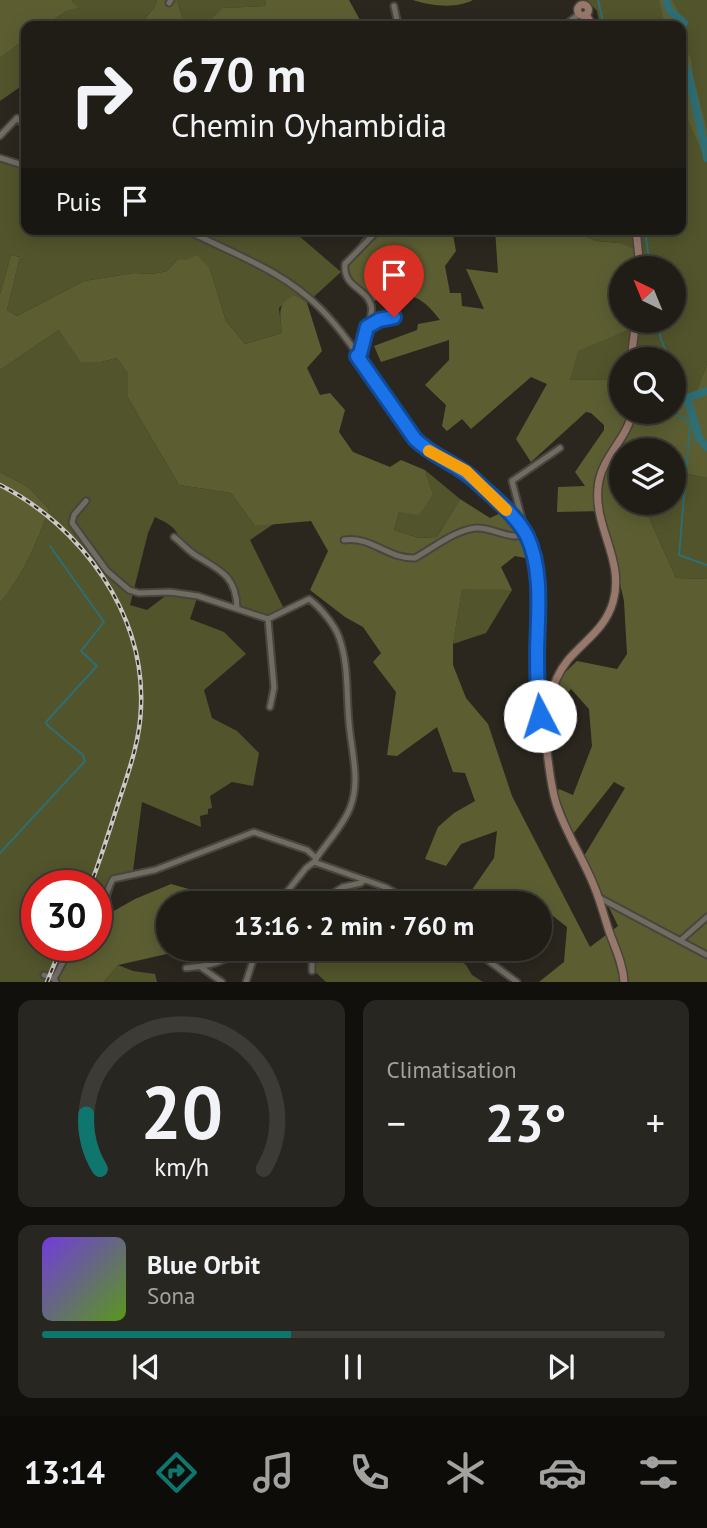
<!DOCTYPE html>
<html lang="fr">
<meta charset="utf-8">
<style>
body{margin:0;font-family:"PT Sans",sans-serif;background:#282620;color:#f1f3f6;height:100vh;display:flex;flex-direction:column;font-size:26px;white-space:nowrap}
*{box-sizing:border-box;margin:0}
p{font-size:23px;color:#a2a2a1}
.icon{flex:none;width:38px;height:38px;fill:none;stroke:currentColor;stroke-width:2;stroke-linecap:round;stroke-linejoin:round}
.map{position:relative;height:982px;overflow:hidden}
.side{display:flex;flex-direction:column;gap:18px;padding:18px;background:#12100d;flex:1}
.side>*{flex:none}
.top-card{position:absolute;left:21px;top:21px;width:665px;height:214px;border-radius:14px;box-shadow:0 4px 18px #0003,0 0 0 2px #3d3b36;background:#201d17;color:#f1f3f6;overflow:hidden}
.needle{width:46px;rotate:317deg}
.tools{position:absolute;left:609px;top:256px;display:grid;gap:14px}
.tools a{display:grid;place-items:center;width:77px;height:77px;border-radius:50%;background:#201d17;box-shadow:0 4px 18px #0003,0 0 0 2px #3d3b36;font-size:35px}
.speed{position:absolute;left:21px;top:870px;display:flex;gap:14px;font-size:35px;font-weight:700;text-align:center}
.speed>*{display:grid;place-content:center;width:91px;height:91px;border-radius:50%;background:#201d17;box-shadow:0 4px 18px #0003,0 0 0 2px #3d3b36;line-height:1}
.speed .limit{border:10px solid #d22;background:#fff;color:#111}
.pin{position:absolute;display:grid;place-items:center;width:60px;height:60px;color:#fff;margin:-72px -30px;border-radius:50% 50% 50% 0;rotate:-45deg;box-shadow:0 0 7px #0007}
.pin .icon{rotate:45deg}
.me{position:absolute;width:77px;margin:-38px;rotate:355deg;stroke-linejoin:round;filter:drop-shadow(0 0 5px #0008)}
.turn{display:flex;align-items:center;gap:24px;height:147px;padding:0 35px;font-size:32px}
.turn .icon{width:91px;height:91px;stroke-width:2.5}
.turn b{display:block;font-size:49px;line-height:60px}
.then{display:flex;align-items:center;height:66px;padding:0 35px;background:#0003;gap:14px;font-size:26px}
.big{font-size:52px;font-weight:600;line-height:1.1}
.side .tile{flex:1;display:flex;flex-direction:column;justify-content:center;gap:10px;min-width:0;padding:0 24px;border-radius:14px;background:#282620}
.side .dial{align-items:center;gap:0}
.dial svg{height:182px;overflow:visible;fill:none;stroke:#3d3b36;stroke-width:7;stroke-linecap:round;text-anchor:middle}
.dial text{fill:#f1f3f6;stroke:none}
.song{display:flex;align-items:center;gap:21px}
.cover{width:84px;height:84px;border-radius:10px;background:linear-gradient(135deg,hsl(260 70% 55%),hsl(90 70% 35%))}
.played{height:7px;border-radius:4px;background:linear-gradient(90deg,#0f766e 40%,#3d3b36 40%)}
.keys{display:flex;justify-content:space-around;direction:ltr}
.heat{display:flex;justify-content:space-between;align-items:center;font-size:38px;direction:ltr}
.side .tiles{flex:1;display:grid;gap:18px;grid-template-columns:1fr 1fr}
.tile:last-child{grid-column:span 2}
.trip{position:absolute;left:156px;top:891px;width:396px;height:70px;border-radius:35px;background:#201d17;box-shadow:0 4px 18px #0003,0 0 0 2px #3d3b36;font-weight:600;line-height:70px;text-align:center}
.tab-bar{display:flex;height:112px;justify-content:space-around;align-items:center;background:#0d0c09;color:#a2a2a1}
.tab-bar .icon{width:49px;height:49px}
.tab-bar .on{color:#0f766e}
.tab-bar b{font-size:32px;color:#f1f3f6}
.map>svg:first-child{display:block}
.green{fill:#52542c}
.forest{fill:#5c5e32}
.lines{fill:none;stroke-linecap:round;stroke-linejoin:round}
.stream{stroke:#2f6e73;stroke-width:2}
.river{stroke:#2f6e73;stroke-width:8}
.street-casing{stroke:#48453e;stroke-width:9}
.secondary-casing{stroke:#48453e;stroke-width:10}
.street{stroke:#706c62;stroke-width:5}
.secondary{stroke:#98786b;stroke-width:7}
.rail-casing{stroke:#cbc8c3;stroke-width:4.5}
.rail{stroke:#2b271f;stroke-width:2;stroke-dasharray:5;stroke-linecap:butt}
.route-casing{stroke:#114b97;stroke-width:18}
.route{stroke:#1a73e8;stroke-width:12}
.slow{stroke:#f59e0b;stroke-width:12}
</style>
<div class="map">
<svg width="707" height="982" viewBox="0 0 707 982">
<rect width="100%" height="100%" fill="#2b271f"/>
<!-- green -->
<path class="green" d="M 74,0 L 157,0 C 156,10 143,16 143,26 L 44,26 L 67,11 L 77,8 L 72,1 Z
M 177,0 L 266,0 L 267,6 L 224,8 L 204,26 L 185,26 Z
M 587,0 L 707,0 L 707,364 L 695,395 L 674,401 L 674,359 L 621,359 L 621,379 L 570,380 L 577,351 L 629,330 L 631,320 L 674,320 L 674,268 L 638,268 L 619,243 L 597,241 L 564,229 L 681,229 L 681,26 L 600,26 L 597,11 Z
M 26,39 L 26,87 L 23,85 L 0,101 L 0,58 Z
M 0,161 L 26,170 L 26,229 L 291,229 L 341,272 L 307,303 L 295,295 L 279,308 L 282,333 L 245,344 L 226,321 L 210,269 L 187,260 L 177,260 L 167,271 L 153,274 L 134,273 L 84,281 L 17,316 L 7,310 L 20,257 L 11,255 L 0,294 Z
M 59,330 L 101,362 L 117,358 L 128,374 L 128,398 L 179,485 L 231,493 L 255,526 L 275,523 L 250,540 L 284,609 L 268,615 L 241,606 C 232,567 214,569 188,546 C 181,541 179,535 174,529 C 170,524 161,520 155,517 L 148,533 L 130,605 L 147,610 L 168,594 L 197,598 L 190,619 L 224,632 L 246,654 L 204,690 L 212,718 L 237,731 L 259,753 L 253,786 L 232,782 L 210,796 L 212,808 L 208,809 L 208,814 L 200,816 L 201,827 L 142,802 L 133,871 L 115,882 L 106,915 L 96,921 L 96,886 L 37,886 L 37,945 L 72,945 L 52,982 L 0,982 L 0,603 C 23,575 37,543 49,509 L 28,487 L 0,472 L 0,370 Z
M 425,470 L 460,499 L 437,537 L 419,538 L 394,530 L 399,512 L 433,494 Z
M 674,471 L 707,478 L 707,579 L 676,578 L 642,502 L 674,502 Z
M 462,588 L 512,590 L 486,633 L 453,644 Z
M 313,949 L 445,949 L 466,965 L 472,975 L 483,982 L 326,982 L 313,970 Z
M 118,965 L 133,971 L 155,974 L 157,982 L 104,982 Z"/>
<!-- forest -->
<path class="forest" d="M 0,0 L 74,0 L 72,1 L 78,8 L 67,11 L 44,26 L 26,26 L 26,39 L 0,58 Z
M 157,0 L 177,0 L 185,26 L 143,26 C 143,16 156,10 157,0 Z
M 266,0 L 349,0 L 360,20 L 366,26 L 281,26 L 280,24 L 272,24 L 271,26 L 204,26 L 223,8 L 266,6 Z
M 413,0 L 473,0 C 456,9 431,6 413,0 Z
M 659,0 L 672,0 L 681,16 L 688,21 L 683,36 L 684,46 L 691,59 L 693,75 L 707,130 L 707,162 L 682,107 L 687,92 L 681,87 L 681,26 L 669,26 L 663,17 Z
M 374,229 L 452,229 L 456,251 L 445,266 L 450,293 L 461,293 L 462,306 L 484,309 L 466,269 L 498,273 L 495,229 L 564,229 L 597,241 L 619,243 L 635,249 L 638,268 L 621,268 L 621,320 L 631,320 L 629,330 L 578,351 L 570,380 L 621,379 L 621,411 L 674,411 L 674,401 L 695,395 L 707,364 L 707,478 L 674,471 L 674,450 L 621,450 L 621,502 L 642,502 L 676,578 L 707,579 L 707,982 L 539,982 L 564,962 L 567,927 L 539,905 L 539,903 L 520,891 C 496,902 493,909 469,894 L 494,858 L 497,831 L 461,844 L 446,866 L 425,859 L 438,827 L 454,813 L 475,801 L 465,773 L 453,772 L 437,727 L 397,756 L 387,755 L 396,692 L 373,662 L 381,653 L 363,627 L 345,617 L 310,590 L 328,551 L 311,521 L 255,526 L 231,493 L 179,485 L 128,398 L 128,374 L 117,358 L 101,362 L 81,362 L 59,330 L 0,370 L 0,294 L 11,255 L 20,257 L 7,310 L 17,316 L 84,281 L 134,273 L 153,274 L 167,271 L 177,260 L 187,260 L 197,255 L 210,269 L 226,321 L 245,344 L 282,333 C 280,315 276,303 295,295 L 307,303 L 322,351 L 307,368 L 320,395 L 330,393 L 345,410 L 339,432 L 353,452 L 390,467 L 401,460 L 425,470 L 433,494 L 419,515 L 399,512 L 394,530 L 419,538 L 437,537 L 460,499 L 490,518 L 503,512 L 530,559 L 515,556 L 501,567 L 512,590 L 462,589 L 453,644 L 453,665 L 466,698 L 488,724 L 512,796 L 590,947 L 618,926 L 584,856 L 625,788 L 614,782 L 573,834 L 557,793 L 559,789 L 573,795 L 592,746 L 589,709 L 571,689 L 559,702 L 559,734 L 546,733 L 555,682 L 577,661 L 617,669 L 627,654 L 624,601 L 603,511 L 557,512 L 558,487 L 585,486 L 575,472 L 604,430 L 604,425 L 591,413 L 586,412 L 531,462 L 516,439 L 547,384 L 531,377 L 471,429 L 462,419 L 447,431 L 442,426 L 446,405 L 425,385 L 449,360 L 449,340 L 381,362 L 374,346 L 417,330 L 418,324 L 440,320 C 418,291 407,292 373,301 L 341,272 L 362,239 Z
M 0,472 L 28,487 L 49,509 C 37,543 23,575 0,603 Z
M 171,884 L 203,893 L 205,903 L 168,903 L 168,948 L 189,949 L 118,965 L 104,982 L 52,982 L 72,945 L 96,945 L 96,921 L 135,899 Z"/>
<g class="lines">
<!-- stream -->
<path class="stream" d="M 598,0 L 604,26
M 645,229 L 650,268
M 657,320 L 661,339 L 669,359
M 674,365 L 684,382
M 684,389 L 682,395 L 687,398
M 674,405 L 688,401
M 661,411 L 683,417 L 690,426 L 679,555 L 707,565
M 0,853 L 85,761 L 83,755 L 47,725 L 46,722 L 97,666 L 81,651 L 104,622 L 50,546"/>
<!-- river -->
<path class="river" d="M 666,0 L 670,11 L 684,23 L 681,28
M 681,58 L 688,72 L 707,158
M 707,391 L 687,398 L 699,438 L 707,447"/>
<!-- street casing -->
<g class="street-casing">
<path id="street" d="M 169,3 L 171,0
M 394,6 L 397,20 L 403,26
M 564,26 L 579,14
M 0,136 L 17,118 L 26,127
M 0,158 L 26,166
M 185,229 C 232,254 281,269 320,308 C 358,346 382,397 415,439 L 428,450 L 465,471 L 526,534 L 535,561 L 537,684 L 541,721 L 547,725
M 367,327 L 378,320 L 394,317
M 357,356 L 360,354 C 363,342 374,316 371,305 C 366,287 343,288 345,264 L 379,229
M 86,501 L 74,515 L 72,523 L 107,571 L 129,590 L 139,593 L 170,592 L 198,596 L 268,619 L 309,599 C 320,607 334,624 339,637 C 349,665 346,693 349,722 C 351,751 361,780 350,808 C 342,828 325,844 314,862
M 174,537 C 183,544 190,553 200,558 C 222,571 236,578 237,607
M 344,540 C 372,536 387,559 415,558 C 433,548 455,530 476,528 C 493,527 510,541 526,534 L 512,481 L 560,448
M 268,619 L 274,688 L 270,707
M 598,897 L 707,955
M 278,903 L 306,868 L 314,862 L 385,887 L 413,903
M 303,903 L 330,895 L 343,887 L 361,883 L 364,880
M 96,921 C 105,908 105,892 113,879 L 155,870 L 254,832 L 307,850 L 316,858
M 681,940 L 707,917
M 312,948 L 312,971
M 471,948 L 517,982
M 186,968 C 208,966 224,963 242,948
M 202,968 L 222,982
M 44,975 L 54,979 L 56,982
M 54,979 L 72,945
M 246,982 L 257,948"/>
</g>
<!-- secondary casing -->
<g class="secondary-casing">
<path id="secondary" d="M577.5 10a5.5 5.5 0 1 1 11 0a5.5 5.5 0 1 1-11 0Z
M 586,15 L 593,26
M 636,229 L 640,268
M 631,359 L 636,320
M 624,982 C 623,964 615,948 609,931 C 604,916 600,900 594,886 C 583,858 565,832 556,803 C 551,787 549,769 547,751 C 544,721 548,684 568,660 C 585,640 605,629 613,602 C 625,561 594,528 598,488 C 600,458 627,440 633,411"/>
</g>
<!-- street -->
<use href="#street" class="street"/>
<!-- secondary -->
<use href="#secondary" class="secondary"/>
<!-- rail casing -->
<g class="rail-casing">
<path id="rail" d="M 0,485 C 81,526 145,613 141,707 C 140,743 127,776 116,810 C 108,835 100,861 90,886
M 47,982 L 62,945"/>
</g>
<!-- rail -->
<use href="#rail" class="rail"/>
</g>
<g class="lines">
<!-- route casing -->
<g class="route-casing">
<path id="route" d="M 394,317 L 379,320 L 367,327 L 360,354 L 357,356 L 415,439 C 434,458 461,465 480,485 C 496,499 517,517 527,536 C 544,572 537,619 537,657 C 537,677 538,697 540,716"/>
</g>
<!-- route -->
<use href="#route" class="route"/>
<!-- slow -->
<path class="slow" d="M 429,451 L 466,471 L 506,510"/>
</g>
</svg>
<div class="tools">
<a><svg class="needle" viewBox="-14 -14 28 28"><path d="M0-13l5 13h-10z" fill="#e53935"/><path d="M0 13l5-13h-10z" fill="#a2a2a1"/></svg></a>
<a><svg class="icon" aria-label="search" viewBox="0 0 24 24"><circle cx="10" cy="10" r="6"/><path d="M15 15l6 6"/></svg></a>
<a><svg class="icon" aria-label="layers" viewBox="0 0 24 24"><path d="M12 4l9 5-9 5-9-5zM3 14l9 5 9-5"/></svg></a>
</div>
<div class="speed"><div class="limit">30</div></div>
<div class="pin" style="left:394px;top:317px;background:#d93025"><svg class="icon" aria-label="arrive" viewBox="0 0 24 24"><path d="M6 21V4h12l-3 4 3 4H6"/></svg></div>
<svg class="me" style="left:540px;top:716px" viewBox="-20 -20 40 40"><circle r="19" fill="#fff"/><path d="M0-13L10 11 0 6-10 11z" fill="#1a73e8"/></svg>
<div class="trip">13:16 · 2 min · 760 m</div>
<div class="top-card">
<div class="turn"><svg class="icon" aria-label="right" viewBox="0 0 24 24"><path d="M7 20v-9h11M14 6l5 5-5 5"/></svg><div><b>670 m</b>Chemin Oyhambidia</div></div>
<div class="then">Puis<svg class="icon" aria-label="arrive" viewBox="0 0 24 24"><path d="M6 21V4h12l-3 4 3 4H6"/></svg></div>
</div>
</div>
<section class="side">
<div class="tiles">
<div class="tile dial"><svg viewBox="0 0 100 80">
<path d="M14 69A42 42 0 1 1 86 69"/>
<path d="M14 69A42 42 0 0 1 8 45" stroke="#0f766e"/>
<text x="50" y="56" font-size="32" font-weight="700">20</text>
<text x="50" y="72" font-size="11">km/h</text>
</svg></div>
<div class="tile"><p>Climatisation</p>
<div class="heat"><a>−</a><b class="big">23°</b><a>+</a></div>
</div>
<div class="tile">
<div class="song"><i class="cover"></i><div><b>Blue Orbit</b><p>Sona</p></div></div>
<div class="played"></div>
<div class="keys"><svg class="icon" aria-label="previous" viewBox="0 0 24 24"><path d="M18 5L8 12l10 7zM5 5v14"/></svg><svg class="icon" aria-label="pause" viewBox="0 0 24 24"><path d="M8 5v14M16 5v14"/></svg><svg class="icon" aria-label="next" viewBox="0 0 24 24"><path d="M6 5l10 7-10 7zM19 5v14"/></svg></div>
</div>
</div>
</section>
<nav class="tab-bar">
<b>13:14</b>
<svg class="icon on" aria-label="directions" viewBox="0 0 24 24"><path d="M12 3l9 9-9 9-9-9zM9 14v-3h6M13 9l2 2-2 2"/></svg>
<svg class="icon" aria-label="music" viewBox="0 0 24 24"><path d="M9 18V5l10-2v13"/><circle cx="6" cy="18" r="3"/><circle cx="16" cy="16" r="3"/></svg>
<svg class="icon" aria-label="phone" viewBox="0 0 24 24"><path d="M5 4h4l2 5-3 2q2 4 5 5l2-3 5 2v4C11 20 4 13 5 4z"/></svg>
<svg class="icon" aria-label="climate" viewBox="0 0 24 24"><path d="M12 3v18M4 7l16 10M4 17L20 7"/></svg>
<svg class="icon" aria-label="car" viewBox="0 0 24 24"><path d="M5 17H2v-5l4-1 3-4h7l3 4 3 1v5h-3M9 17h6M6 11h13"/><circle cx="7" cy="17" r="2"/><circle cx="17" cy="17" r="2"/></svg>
<svg class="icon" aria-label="filters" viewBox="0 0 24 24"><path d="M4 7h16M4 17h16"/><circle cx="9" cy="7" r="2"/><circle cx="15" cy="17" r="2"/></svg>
</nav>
